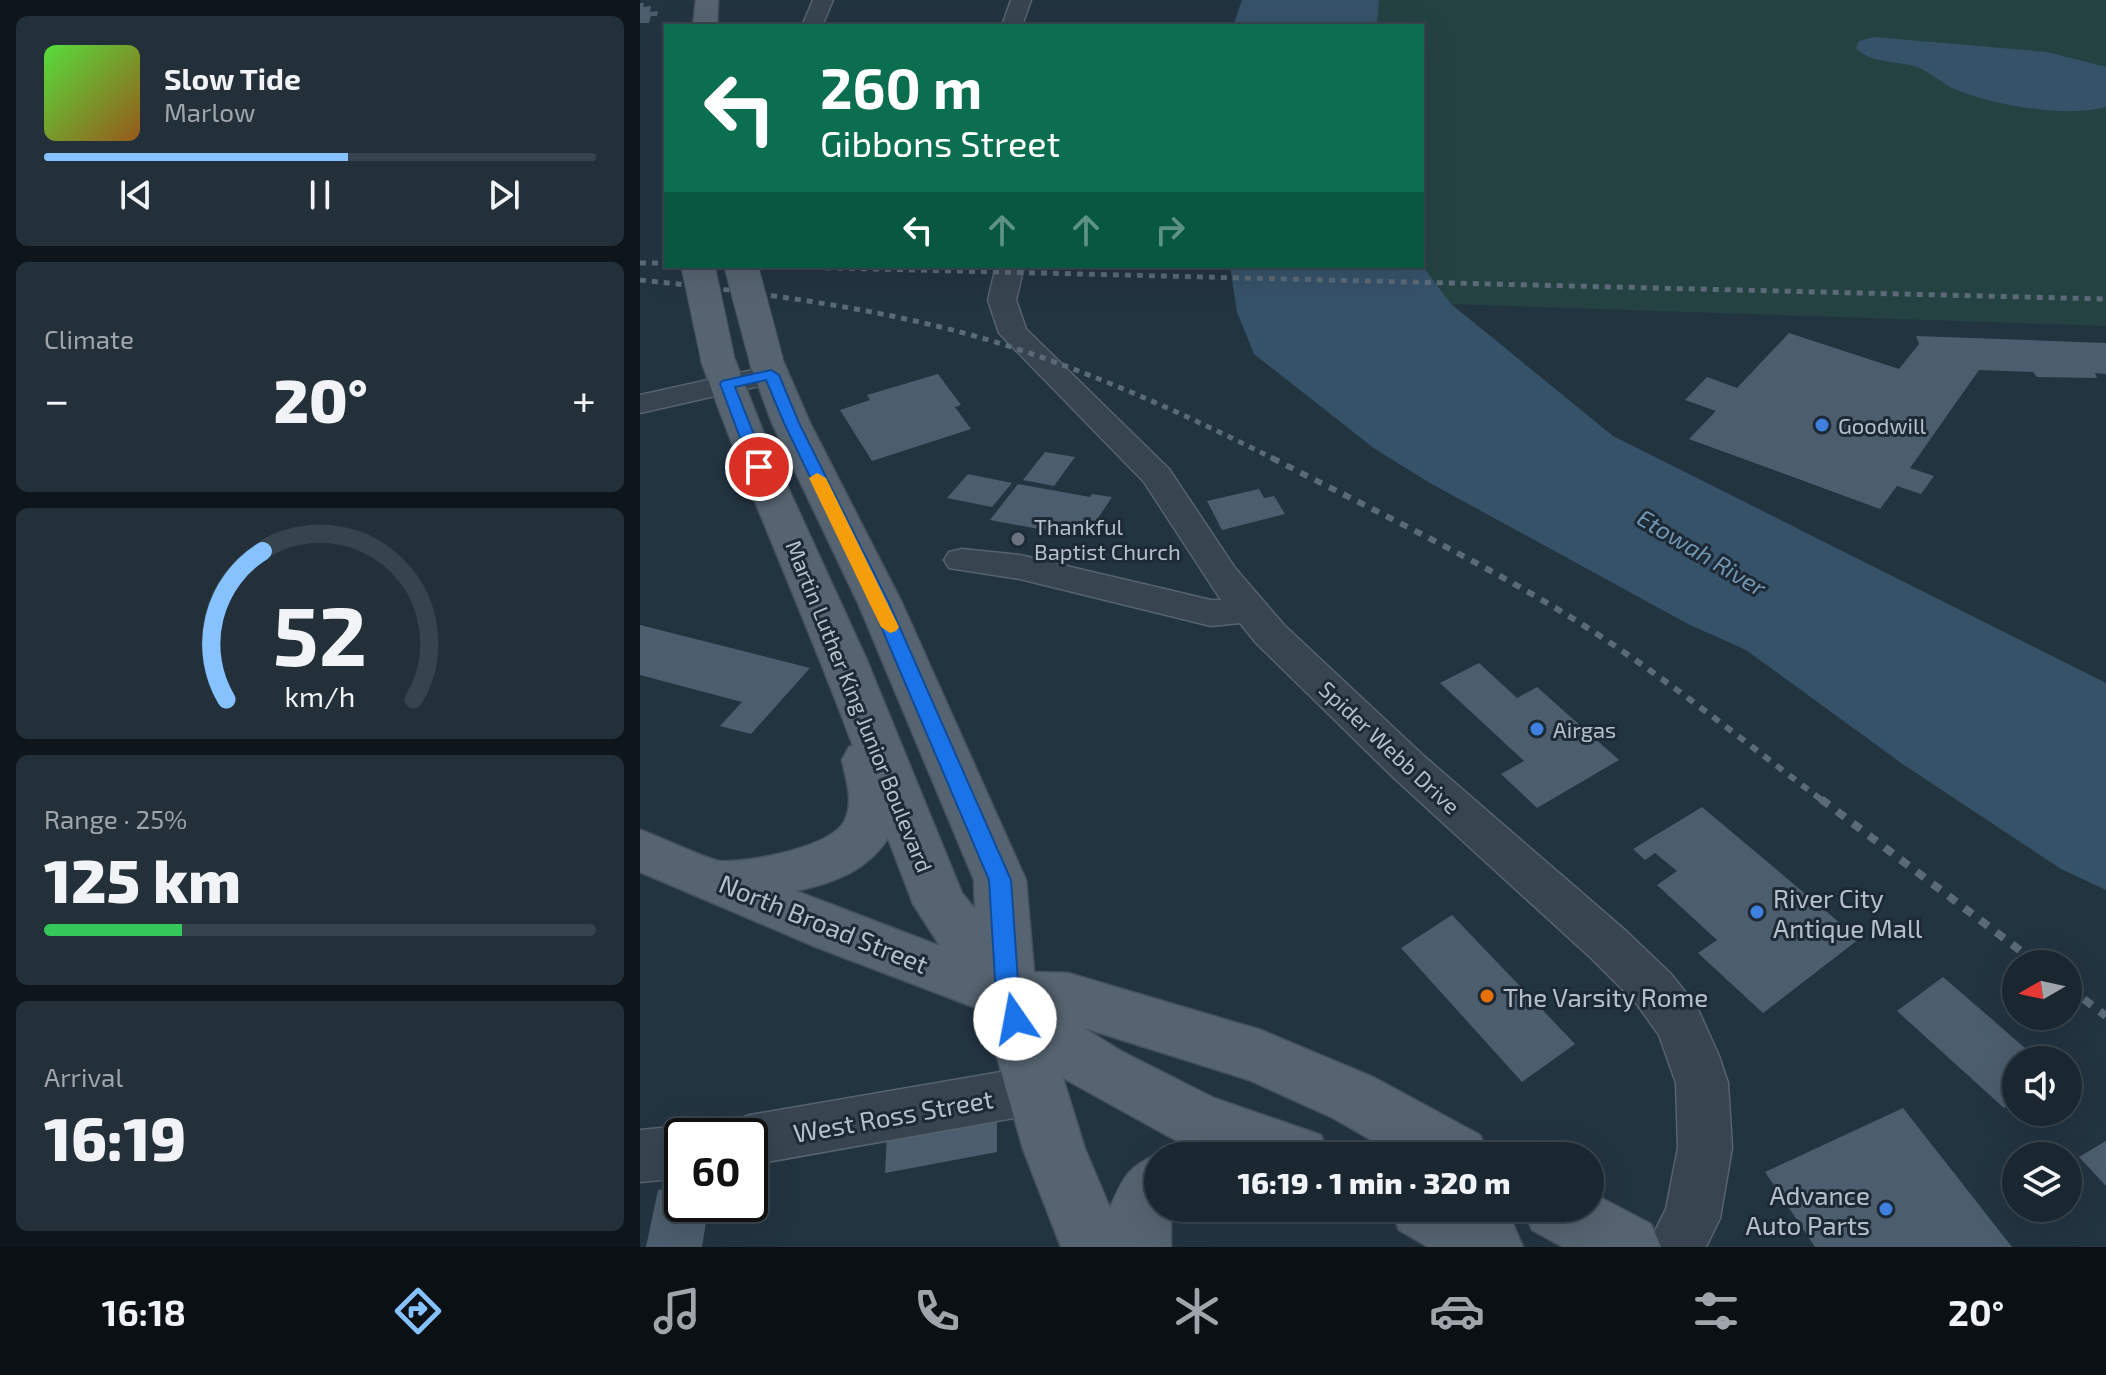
<!DOCTYPE html>
<meta charset="utf-8">
<style>
body{margin:0;font-family:"Exo 2",sans-serif;background:#232f39;color:#f1f3f6;height:100vh;display:flex;flex-direction:column;font-size:30px;white-space:nowrap}
*{box-sizing:border-box;margin:0}
p{font-size:26px;color:#9fa5ab}
.icon{flex:none;width:44px;height:44px;fill:none;stroke:currentColor;stroke-width:2;stroke-linecap:round;stroke-linejoin:round}
.map{position:relative;flex:1;overflow:hidden}
.details{display:flex;flex-direction:column;gap:16px;padding:16px;background:#0e151b;width:640px}
.details>*{flex:none}
.guide{position:absolute;left:24px;top:24px;width:760px;height:244px;border-radius:0px;box-shadow:0 8px 32px #0002,0 0 0 2px #38444d;background:#0b6e4f;color:#fff;overflow:hidden}
.needle{width:52px;rotate:261deg}
.buttons{position:absolute;left:1362px;top:950px;display:grid;gap:16px}
.buttons a{display:grid;place-items:center;width:80px;height:80px;border-radius:50%;background:#1a2731;box-shadow:0 8px 32px #0002,0 0 0 2px #38444d;font-size:40px}
.speed{position:absolute;left:24px;top:1118px;display:flex;gap:16px;font-size:40px;font-weight:700;text-align:center}
.speed>*{display:grid;place-content:center;width:104px;height:104px;border-radius:50%;background:#1a2731;box-shadow:0 8px 32px #0002,0 0 0 2px #38444d;line-height:1}
.speed .limit{border:4px solid #111;border-radius:12px;background:#fff;color:#111}
.pin{position:absolute;display:grid;place-items:center;width:68px;height:68px;color:#fff;margin:-34px;border:4px solid #fff;border-radius:50%;box-shadow:0 2px 8px #0007}
.me{position:absolute;width:88px;margin:-44px;rotate:348deg;stroke-linejoin:round;filter:drop-shadow(0 0 6px #0008)}
.turn{display:flex;align-items:center;gap:28px;height:168px;padding:0 24px;font-size:36px}
.turn .icon{width:104px;height:104px;stroke-width:2.5}
.turn b{display:block;font-size:56px;line-height:68px}
.lanes{display:flex;align-items:center;height:76px;padding:0 24px;background:#0003;justify-content:center;gap:40px;direction:ltr}
.lanes .off{opacity:.35}
.big{font-size:60px;font-weight:800;line-height:1.1}
.details .tile{flex:1;display:flex;flex-direction:column;justify-content:center;gap:12px;min-width:0;padding:0 28px;border-radius:12px;background:#232f39}
.details .dial{align-items:center;gap:0}
.dial svg{height:208px;overflow:visible;fill:none;stroke:#38444d;stroke-width:7;stroke-linecap:round;text-anchor:middle}
.dial text{fill:#f1f3f6;stroke:none}
.song{display:flex;align-items:center;gap:24px}
.cover{width:96px;height:96px;border-radius:12px;background:linear-gradient(135deg,hsl(110 70% 55%),hsl(30 70% 35%))}
.played{height:8px;border-radius:4px;background:linear-gradient(90deg,#86c2ff 55%,#38444d 55%)}
.keys{display:flex;justify-content:space-around;direction:ltr}
.heat{display:flex;justify-content:space-between;align-items:center;font-size:44px;direction:ltr}
.charge{height:12px;border-radius:6px;background:linear-gradient(90deg,#34c759 25%,#38444d 0)}
.trip{position:absolute;left:504px;top:1142px;width:460px;height:80px;border-radius:40px;background:#1a2731;box-shadow:0 8px 32px #0002,0 0 0 2px #38444d;font-weight:800;line-height:80px;text-align:center}
.menu{display:flex;height:128px;justify-content:space-around;align-items:center;background:#0a1014;color:#9fa5ab}
.menu .icon{width:56px;height:56px}
.menu .current{color:#86c2ff}
.menu b{font-size:36px;color:#f1f3f6}
main{display:flex;flex:1;min-height:0}
.map>svg:first-child{display:block}
.green{fill:#254242}
.water{fill:#365269}
.building{fill:#4c5d6d}
.lines{fill:none;stroke-linecap:round;stroke-linejoin:round}
.minor-casing{stroke:#56636e;stroke-width:3}
.major-casing{stroke:#44515d;stroke-width:3}
.minor{fill:#384551;fill-rule:evenodd}
.major{fill:#566471;fill-rule:evenodd}
.rail-far2{stroke:#5a6a78;stroke-width:5;stroke-dasharray:6 6;stroke-linecap:butt}
.rail-far1{stroke:#5a6a78;stroke-width:6;stroke-dasharray:8 8;stroke-linecap:butt}
.rail{stroke:#5a6a78;stroke-width:8;stroke-dasharray:10 10;stroke-linecap:butt}
.major-bridge-casing{stroke:#44515d;stroke-width:35;stroke-linecap:butt}
.major-bridge{stroke:#566471;stroke-width:33}
.route{fill:#1a73e8;stroke:#114b97;stroke-width:2}
.slow{fill:#f59e0b}
.shop-dot{fill:#3f7fe0;stroke:#1d2a36;stroke-width:3}
.worship-dot{fill:#6b7280;stroke:#1d2a36;stroke-width:3}
.food-dot{fill:#e8710a;stroke:#1d2a36;stroke-width:3}
.labels{text-anchor:middle;dominant-baseline:central;stroke-width:6;stroke-linejoin:round;paint-order:stroke}
.poi-label{font-size:22px;fill:#b4c0cb;stroke:#1d2a36;text-anchor:start}
.street-label{font-size:22px;fill:#b4c0cb;stroke:#1d2a36}
.water-label{font-size:24px;font-style:italic;fill:#7295b1;stroke:#1d2a36}
.near-poi-label{font-size:26px;fill:#b4c0cb;stroke:#1d2a36;text-anchor:start}
.near-street-label{font-size:26px;fill:#b4c0cb;stroke:#1d2a36}
</style>
<main>
<section class="details">
<div class="tile">
<div class="song"><i class="cover"></i><div><b>Slow Tide</b><p>Marlow</p></div></div>
<div class="played"></div>
<div class="keys"><svg class="icon" aria-label="previous" viewBox="0 0 24 24"><path d="M18 5L8 12l10 7zM5 5v14"/></svg><svg class="icon" aria-label="pause" viewBox="0 0 24 24"><path d="M8 5v14M16 5v14"/></svg><svg class="icon" aria-label="next" viewBox="0 0 24 24"><path d="M6 5l10 7-10 7zM19 5v14"/></svg></div>
</div>
<div class="tile"><p>Climate</p>
<div class="heat"><a>−</a><b class="big">20°</b><a>+</a></div>
</div>
<div class="tile dial"><svg viewBox="0 0 100 80">
<path d="M14 69A42 42 0 1 1 86 69"/>
<path d="M14 69A42 42 0 0 1 28 12" stroke="#86c2ff"/>
<text x="50" y="56" font-size="32" font-weight="700">52</text>
<text x="50" y="72" font-size="11">km/h</text>
</svg></div>
<div class="tile"><p>Range · 25%</p><b class="big">125 km</b><div class="charge"></div></div>
<div class="tile"><p>Arrival</p><b class="big">16:19</b></div>
</section>
<div class="map">
<svg width="1466" height="1247" viewBox="0 0 1466 1247">
<rect width="100%" height="100%" fill="#233441"/>
<!-- green -->
<path class="green" d="M 739,0 L 1466,0 L 1466,326 L 811,304 L 782,265 L 782,26 L 737,26 Z"/>
<!-- water -->
<path class="water" d="M 602,0 L 739,0 L 737,26 L 593,26 Z
M 1234,37 L 1407,52 L 1466,67 L 1466,107 C 1426,118 1350,105 1312,88 C 1299,81 1289,71 1274,66 C 1255,61 1230,63 1216,48 L 1219,41 Z
M 782,265 L 811,304 L 973,436 L 1466,683 L 1466,890 L 1421,869 L 1264,765 L 1106,650 L 1048,624 L 790,483 L 735,449 L 614,354 L 597,312 L 590,266 Z"/>
<!-- building -->
<path class="building" d="M 0,3 L 4,3 L 3,7 L 11,6 L 10,12 L 18,11 L 17,16 L 11,16 L 9,23 L 0,23 Z
M 1149,333 L 1259,369 L 1279,344 L 1276,336 L 1466,343 L 1466,374 L 1455,373 L 1457,378 L 1397,377 L 1393,372 L 1339,370 L 1270,468 L 1294,476 L 1281,494 L 1257,486 L 1240,509 L 1049,439 L 1076,411 L 1045,400 L 1067,377 L 1097,388 Z
M 298,374 L 321,405 L 315,407 L 331,429 L 232,461 L 200,410 L 230,400 L 227,395 Z
M 405,452 L 435,457 L 414,486 L 383,480 Z
M 328,474 L 372,483 L 352,507 L 307,498 Z
M 378,484 L 450,497 L 452,494 L 472,497 L 456,521 L 449,520 L 437,536 L 350,520 Z
M 619,489 L 624,498 L 634,496 L 645,514 L 582,530 L 567,501 Z
M 0,625 L 170,668 L 111,734 L 80,726 L 102,702 L 0,675 Z
M 839,663 L 877,698 L 897,687 L 979,760 L 897,808 L 861,774 L 884,761 L 800,683 Z
M 1062,807 L 1219,939 L 1123,1013 L 1058,953 L 1077,940 L 1017,885 L 1037,871 L 1015,853 L 1005,860 L 993,849 Z
M 812,915 L 935,1044 L 882,1082 L 761,948 Z
M 1303,977 L 1399,1060 L 1376,1060 L 1376,1098 L 1364,1108 L 1257,1011 Z
M 1263,1108 L 1372,1247 L 1175,1247 L 1125,1172 Z
M 357,1113 L 357,1152 L 245,1173 L 247,1133 Z
M 1466,1141 L 1466,1186 L 1439,1157 Z
M 42,1186 L 42,1204 L 69,1204 L 62,1247 L 6,1247 L 18,1190 Z"/>
<g class="lines">
<!-- minor casing -->
<g class="minor-casing">
<path id="minor" d="M 173,0 L 193,0 L 182,26 L 162,26 Z
M 371,0 L 391,0 L 382,26 L 362,26 Z
M 356,266 L 384,266 L 376,300 L 386,329 L 529,469 L 595,568 L 644,625 L 785,757 L 986,931 L 1030,973 L 1056,1005 L 1079,1056 L 1088,1083 L 1092,1148 L 1080,1218 L 1066,1247 L 1007,1247 L 1026,1209 L 1038,1148 L 1036,1083 L 1019,1035 L 996,1003 L 952,959 L 755,779 L 616,643 L 600,623 L 571,626 L 380,579 L 309,568 L 304,560 L 309,552 L 322,549 L 380,555 L 571,600 L 581,600 L 504,482 L 359,333 L 348,300 Z
M 131,366 L 142,369 L 146,375 L 142,381 L 0,413 L 0,395 Z
M 396,1066 L 414,1073 L 422,1090 L 414,1107 L 396,1114 L 110,1165 L 110,1136 L 85,1136 L 91,1122 L 110,1115 Z
M 42,1126 L 62,1136 L 42,1136 L 42,1178 L 0,1182 L 0,1130 Z"/>
</g>
<!-- major casing -->
<g class="major-casing">
<path id="major" d="M 56,0 L 78,0 L 77,26 L 53,26 Z
M 78,350 L 90,353 L 95,360 L 128,444 L 226,658 L 322,893 L 335,909 L 334,880 L 218,603 L 132,423 L 110,363 L 115,356 L 127,353 L 139,356 L 144,363 L 170,423 L 262,603 L 386,880 L 394,972 L 428,973 L 621,1030 L 735,1078 L 840,1135 L 849,1156 L 759,1156 L 693,1118 L 609,1080 L 444,1028 L 481,1051 L 574,1098 L 681,1135 L 690,1156 L 577,1156 L 537,1141 L 423,1078 L 445,1149 L 470,1208 C 483,1178 487,1167 518,1154 L 522,1156 L 518,1156 L 518,1208 L 539,1208 L 531,1221 L 531,1247 L 421,1247 L 383,1149 L 344,1011 L 176,947 L 0,872 L 0,830 C 19,836 65,859 80,861 C 108,863 193,847 205,820 C 214,801 206,779 202,760 L 209,747 L 213,746 C 165,616 107,491 61,360 L 66,353 ZM 248,838 L 273,904 L 300,946 L 156,891 C 193,883 227,871 248,838 Z
M 950,1192 L 1011,1224 L 1021,1247 L 923,1247 L 892,1230 L 883,1208 L 950,1208 Z
M 750,1208 L 845,1208 L 873,1224 L 883,1247 L 788,1247 L 759,1230 Z"/>
</g>
<!-- minor -->
<use href="#minor" class="minor"/>
<!-- major -->
<use href="#major" class="major"/>
<!-- rail-far2 -->
<path class="rail-far2" d="M 0,263 L 26,263
M 113,266 L 1466,299
M 0,280 C 132,294 270,311 395,355 C 478,384 557,420 636,460"/>
<!-- rail-far1 -->
<path class="rail-far1" d="M 632,458 C 733,510 836,559 932,618 C 1020,673 1101,739 1183,801"/>
<!-- rail -->
<path class="rail" d="M 1181,799 L 1398,964
M 1428,987 L 1466,1016"/>
<!-- major-bridge casing -->
<g class="major-bridge-casing">
<path id="major-bridge" d="M 58,266 L 78,360
M 101,266 L 127,363"/>
</g>
<!-- major-bridge -->
<use href="#major-bridge" class="major-bridge"/>
</g>
<!-- route -->
<path class="route" d="M 131,370 L 139,375 L 159,423 L 249,603 L 371,880 L 379,995 L 387,1019 L 383,1026 L 375,1029 L 366,1026 L 356,995 L 349,880 L 231,603 L 144,423 L 126,380 L 95,387 L 127,467 L 119,472 L 111,467 L 80,384 L 82,381 Z"/>
<!-- slow -->
<path class="slow" d="M 177,473 L 186,478 L 259,627 L 256,631 L 250,633 L 241,627 L 169,478 Z"/>
<!-- markers -->
<g class="shop-dot">
<circle cx="1182" cy="425" r="8"/>
<circle cx="897" cy="729" r="8"/>
<circle cx="1117" cy="912" r="8"/>
<circle cx="1246" cy="1209" r="8"/>
</g>
<circle class="worship-dot" cx="378" cy="539" r="8"/>
<circle class="food-dot" cx="847" cy="996" r="8"/>
<g class="labels">
<!-- poi labels -->
<g class="poi-label">
<text x="1198" y="425">Goodwill</text>
<text x="394" y="526">Thankful<tspan x="394" dy="25">Baptist Church</tspan></text>
<text x="913" y="729">Airgas</text>
</g>
<!-- street labels -->
<g class="street-label">
<text transform="translate(220 706) rotate(68)">Martin Luther King Junior Boulevard</text>
<text transform="translate(750 747) rotate(43)">Spider Webb Drive</text>
</g>
<!-- water labels -->
<g class="water-label">
<text transform="translate(1062 552) rotate(31)">Etowah River</text>
</g>
<!-- near-poi labels -->
<g class="near-poi-label">
<text x="1133" y="897">River City<tspan x="1133" dy="30">Antique Mall</tspan></text>
<text x="863" y="996">The Varsity Rome</text>
<text x="1230" y="1194" text-anchor="end">Advance<tspan x="1230" dy="30">Auto Parts</tspan></text>
</g>
<!-- near-street labels -->
<g class="near-street-label">
<text transform="translate(184 923) rotate(22)">North Broad Street</text>
<text transform="translate(253 1115) rotate(-10)">West Ross Street</text>
</g>
</g>
</svg>
<div class="buttons">
<a><svg class="needle" viewBox="-14 -14 28 28"><path d="M0-13l5 13h-10z" fill="#e53935"/><path d="M0 13l5-13h-10z" fill="#9fa5ab"/></svg></a>
<a><svg class="icon" aria-label="sound" viewBox="0 0 24 24"><path d="M4 9h4l5-4v14l-5-4H4zM17 9q2 3 0 6"/></svg></a>
<a><svg class="icon" aria-label="layers" viewBox="0 0 24 24"><path d="M12 4l9 5-9 5-9-5zM3 14l9 5 9-5"/></svg></a>
</div>
<div class="speed"><div class="limit">60</div></div>
<div class="pin" style="left:119px;top:467px;background:#d93025"><svg class="icon" aria-label="arrive" viewBox="0 0 24 24"><path d="M6 21V4h12l-3 4 3 4H6"/></svg></div>
<svg class="me" style="left:375px;top:1019px" viewBox="-20 -20 40 40"><circle r="19" fill="#fff"/><path d="M0-13L10 11 0 6-10 11z" fill="#1a73e8"/></svg>
<div class="trip">16:19 · 1 min · 320 m</div>
<div class="guide">
<div class="turn"><svg class="icon" aria-label="left" viewBox="0 0 24 24"><path d="M17 20v-9H6M10 6l-5 5 5 5"/></svg><div><b>260 m</b>Gibbons Street</div></div>
<div class="lanes"><svg class="icon" aria-label="left" viewBox="0 0 24 24"><path d="M17 20v-9H6M10 6l-5 5 5 5"/></svg><svg class="icon off" aria-label="ahead" viewBox="0 0 24 24"><path d="M12 20V5M6 11l6-6 6 6"/></svg><svg class="icon off" aria-label="ahead" viewBox="0 0 24 24"><path d="M12 20V5M6 11l6-6 6 6"/></svg><svg class="icon off" aria-label="right" viewBox="0 0 24 24"><path d="M7 20v-9h11M14 6l5 5-5 5"/></svg></div>
</div>
</div>
</main>
<nav class="menu">
<b>16:18</b>
<svg class="icon current" aria-label="directions" viewBox="0 0 24 24"><path d="M12 3l9 9-9 9-9-9zM9 14v-3h6M13 9l2 2-2 2"/></svg>
<svg class="icon" aria-label="music" viewBox="0 0 24 24"><path d="M9 18V5l10-2v13"/><circle cx="6" cy="18" r="3"/><circle cx="16" cy="16" r="3"/></svg>
<svg class="icon" aria-label="phone" viewBox="0 0 24 24"><path d="M5 4h4l2 5-3 2q2 4 5 5l2-3 5 2v4C11 20 4 13 5 4z"/></svg>
<svg class="icon" aria-label="climate" viewBox="0 0 24 24"><path d="M12 3v18M4 7l16 10M4 17L20 7"/></svg>
<svg class="icon" aria-label="car" viewBox="0 0 24 24"><path d="M5 17H2v-5l4-1 3-4h7l3 4 3 1v5h-3M9 17h6M6 11h13"/><circle cx="7" cy="17" r="2"/><circle cx="17" cy="17" r="2"/></svg>
<svg class="icon" aria-label="filters" viewBox="0 0 24 24"><path d="M4 7h16M4 17h16"/><circle cx="9" cy="7" r="2"/><circle cx="15" cy="17" r="2"/></svg>
<b>20°</b>
</nav>
